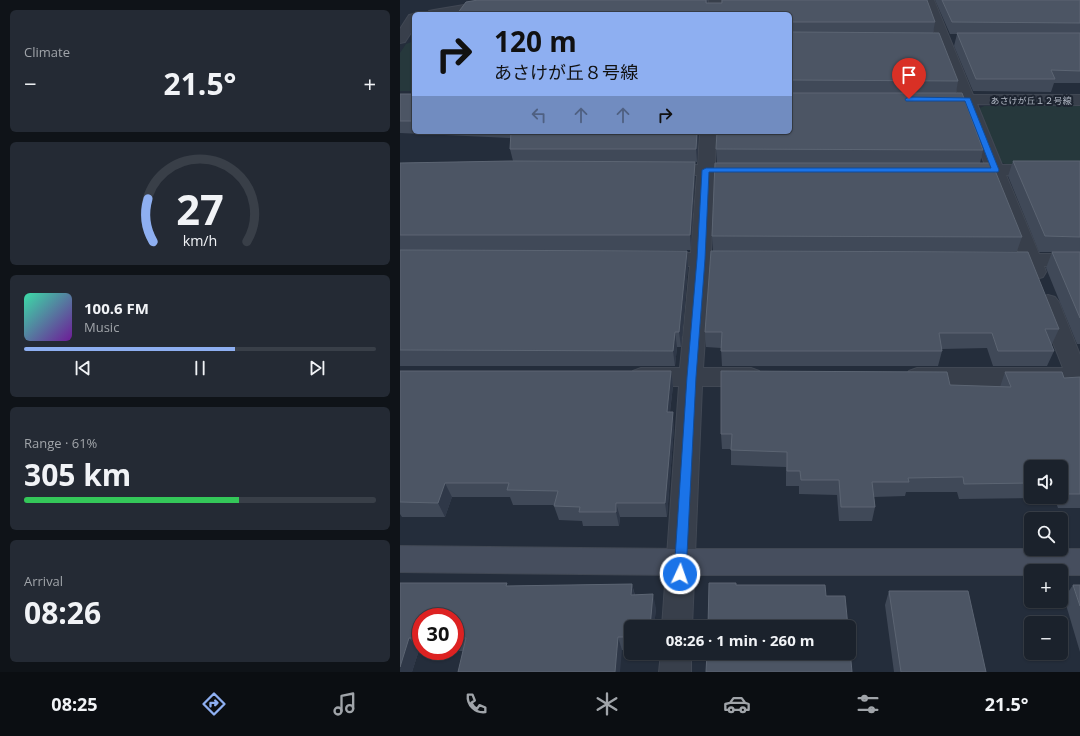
<!DOCTYPE html>
<meta charset="utf-8">
<style>
body{margin:0;font-family:"Open Sans","Noto Sans JP",sans-serif;background:#242a34;color:#f1f3f6;height:100vh;display:flex;flex-direction:column;font-size:15px;white-space:nowrap}
*{box-sizing:border-box;margin:0}
p{font-size:13px;color:#a0a4a9}
.icon{flex:none;width:22px;height:22px;fill:none;stroke:currentColor;stroke-width:2;stroke-linecap:round;stroke-linejoin:round}
.map{position:relative;flex:1;overflow:hidden}
.drawer{display:flex;flex-direction:column;gap:10px;padding:10px;background:#0f1318;width:400px}
.drawer>*{flex:none}
.top-card{position:absolute;left:12px;top:12px;width:380px;height:122px;border-radius:6px;box-shadow:0 1px 3px #0004,0 0 0 1px #393f48;background:#8eaff1;color:#111;overflow:hidden}
.controls{position:absolute;left:624px;top:460px;display:grid;gap:8px}
.controls a{display:grid;place-items:center;width:44px;height:44px;border-radius:6px;background:#1b222c;box-shadow:0 1px 3px #0004,0 0 0 1px #393f48;font-size:20px}
.speed{position:absolute;left:12px;top:608px;display:flex;gap:8px;font-size:20px;font-weight:700;text-align:center}
.speed>*{display:grid;place-content:center;width:52px;height:52px;border-radius:50%;background:#1b222c;box-shadow:0 1px 3px #0004,0 0 0 1px #393f48;line-height:1}
.speed .limit{border:6px solid #d22;background:#fff;color:#111}
.pin{position:absolute;display:grid;place-items:center;width:34px;height:34px;color:#fff;margin:-41px -17px;border-radius:50% 50% 50% 0;rotate:-45deg;box-shadow:0 0 4px #0007}
.pin .icon{rotate:45deg}
.me{position:absolute;width:44px;margin:-22px;rotate:3deg;stroke-linejoin:round;filter:drop-shadow(0 0 3px #0008)}
.turn{display:flex;align-items:center;gap:14px;height:84px;padding:0 16px;font-size:18px}
.turn .icon{width:52px;height:52px;stroke-width:2.5}
.turn b{display:block;font-size:28px;line-height:34px}
.lanes{display:flex;align-items:center;height:38px;padding:0 16px;background:#0003;justify-content:center;gap:20px;direction:ltr}
.lanes .off{opacity:.35}
.big{font-size:30px;font-weight:700;line-height:1.1}
.drawer .widget{flex:1;display:flex;flex-direction:column;justify-content:center;gap:6px;min-width:0;padding:0 14px;border-radius:6px;background:#242a34}
.drawer .dial{align-items:center;gap:0}
.dial svg{height:104px;overflow:visible;fill:none;stroke:#393f48;stroke-width:7;stroke-linecap:round;text-anchor:middle}
.dial text{fill:#f1f3f6;stroke:none}
.song{display:flex;align-items:center;gap:12px}
.cover{width:48px;height:48px;border-radius:6px;background:linear-gradient(135deg,hsl(160 70% 55%),hsl(280 70% 35%))}
.played{height:4px;border-radius:2px;background:linear-gradient(90deg,#8eaff1 60%,#393f48 60%)}
.keys{display:flex;justify-content:space-around;direction:ltr}
.heat{display:flex;justify-content:space-between;align-items:center;font-size:22px;direction:ltr}
.charge{height:6px;border-radius:3px;background:linear-gradient(90deg,#34c759 61%,#393f48 0)}
.trip{position:absolute;left:224px;top:620px;width:232px;height:40px;border-radius:6px;background:#1b222c;box-shadow:0 1px 3px #0004,0 0 0 1px #393f48;font-weight:700;line-height:40px;text-align:center}
.menu{display:flex;height:64px;justify-content:space-around;align-items:center;background:#0b0e12;color:#a0a4a9}
.menu .icon{width:28px;height:28px}
.menu .current{color:#8eaff1}
.menu b{font-size:18px;color:#f1f3f6}
main{display:flex;flex:1;min-height:0}
.map>svg:first-child{display:block}
.green{fill:#26383c}
.lines{fill:none;stroke-linecap:round;stroke-linejoin:round}
.street-casing{stroke:#414854;stroke-width:2}
.secondary-casing{stroke:#414854;stroke-width:2}
.street{fill:#383f4b;fill-rule:evenodd}
.secondary{fill:#464e5e;fill-rule:evenodd}
.wall{fill:#404958;fill-rule:evenodd}
.shaded-wall{fill:#2f3848}
.building{fill:#4c5564;stroke:#5c6573}
.route{fill:#1a73e8;stroke:#114b97}
.labels{text-anchor:middle;dominant-baseline:central;stroke-width:4;stroke-linejoin:round;paint-order:stroke}
.far-street-label{font-size:9px;fill:#b3bac6;stroke:#1d2430}
</style>
<main>
<section class="drawer">
<div class="widget"><p>Climate</p>
<div class="heat"><a>−</a><b class="big">21.5°</b><a>+</a></div>
</div>
<div class="widget dial"><svg viewBox="0 0 100 80">
<path d="M14 69A42 42 0 1 1 86 69"/>
<path d="M14 69A42 42 0 0 1 10 36" stroke="#8eaff1"/>
<text x="50" y="56" font-size="32" font-weight="700">27</text>
<text x="50" y="72" font-size="11">km/h</text>
</svg></div>
<div class="widget">
<div class="song"><i class="cover"></i><div><b>100.6 FM</b><p>Music</p></div></div>
<div class="played"></div>
<div class="keys"><svg class="icon" aria-label="previous" viewBox="0 0 24 24"><path d="M18 5L8 12l10 7zM5 5v14"/></svg><svg class="icon" aria-label="pause" viewBox="0 0 24 24"><path d="M8 5v14M16 5v14"/></svg><svg class="icon" aria-label="next" viewBox="0 0 24 24"><path d="M6 5l10 7-10 7zM19 5v14"/></svg></div>
</div>
<div class="widget"><p>Range · 61%</p><b class="big">305 km</b><div class="charge"></div></div>
<div class="widget"><p>Arrival</p><b class="big">08:26</b></div>
</section>
<div class="map">
<svg width="680" height="672" viewBox="0 0 680 672">
<rect width="100%" height="100%" fill="#242d3b"/>
<!-- green -->
<path class="green" d="M 14,41 L 14,91 L 0,91 L 0,53 L 6,44 Z
M 584,106 L 680,106 L 680,166 L 610,166 L 598,161 L 578,109 Z"/>
<g class="lines">
<!-- street casing -->
<g class="street-casing">
<path id="street" d="M 94,0 L 123,0 L 122,3 L 117,4 L 57,14 L 27,14 L 29,11 L 34,10 Z
M 309,0 L 321,0 L 321,14 L 307,14 Z
M 522,0 L 534,0 L 573,95 L 680,95 L 680,105 L 577,104 L 602,165 L 680,165 L 680,175 L 606,175 L 639,254 L 680,254 L 680,266 L 644,266 L 646,272 L 643,277 L 636,279 L 629,277 L 624,266 L 601,266 L 594,265 L 591,260 L 594,255 L 601,254 L 619,254 L 589,175 L 565,175 L 559,174 L 556,170 L 559,166 L 585,165 L 561,104 L 550,102 L 547,99 L 550,96 L 558,94 Z
M 14,14 L 14,28 L 5,42 L 0,43 L 0,29 L 9,15 Z
M 300,132 L 316,132 L 315,165 L 345,165 L 351,166 L 354,170 L 351,174 L 345,175 L 314,175 L 311,253 L 341,254 L 348,255 L 351,260 L 348,265 L 341,266 L 310,266 L 303,368 L 351,368 L 359,371 L 363,377 L 359,383 L 351,386 L 302,386 L 292,627 L 262,627 L 279,386 L 241,386 L 233,383 L 229,377 L 233,371 L 241,368 L 280,368 L 290,266 L 257,265 L 250,264 L 247,259 L 250,254 L 257,253 L 291,253 L 297,175 L 265,175 L 259,174 L 256,170 L 259,166 L 265,165 L 298,165 Z
M 648,295 L 655,297 L 659,302 L 680,355 L 680,392 L 672,389 L 670,386 L 517,386 L 509,383 L 505,377 L 509,371 L 517,368 L 663,368 L 637,302 L 641,297 Z
M 261,653 L 291,653 L 291,672 L 259,672 Z"/>
</g>
<!-- secondary casing -->
<g class="secondary-casing">
<path id="secondary" d="M 0,546 L 280,549 L 680,549 L 680,575 L 661,575 L 661,571 L 631,571 L 631,575 L 280,575 L 0,572 Z"/>
</g>
<!-- street -->
<use href="#street" class="street"/>
<!-- secondary -->
<use href="#secondary" class="secondary"/>
</g>
<!-- wall -->
<path class="wall" d="M 78,0 L 308,0 L 307,3 L 535,22 L 533,33 L 558,81 L 556,93 L 583,150 L 580,163 L 622,237 L 617,251 L 313,251 L 312,236 L 317,163 L 316,149 L 390,132 L 390,14 Z
M 535,0 L 680,0 L 680,83 L 654,83 L 651,92 L 573,91 L 554,46 L 557,34 L 550,34 Z
M 0,94 L 14,94 L 14,132 L 298,132 L 297,162 L 295,162 L 295,176 L 291,250 L 34,250 L 287,251 L 288,266 L 281,347 L 277,347 L 275,366 L 0,366 L 0,163 L 113,161 L 110,149 L 111,138 L 0,133 Z
M 613,161 L 680,161 L 680,344 L 677,344 L 646,268 L 652,252 L 639,252 L 608,176 Z
M 659,329 L 652,344 L 651,344 L 654,351 L 647,366 L 593,366 L 587,348 L 542,349 L 542,351 L 538,366 L 322,366 L 321,348 L 306,347 L 305,332 Z
M 0,371 L 271,371 L 273,386 L 270,412 L 274,427 L 267,517 L 220,517 L 219,526 L 183,526 L 182,521 L 159,520 L 154,506 L 154,505 L 113,505 L 110,497 L 52,497 L 45,517 L 2,517 L 0,514 Z
M 605,372 L 664,378 L 680,377 L 680,508 L 658,508 L 655,500 L 636,500 L 635,498 L 559,499 L 557,492 L 506,492 L 505,496 L 474,497 L 475,507 L 472,521 L 439,521 L 437,495 L 399,494 L 399,486 L 386,486 L 386,467 L 331,465 L 331,449 L 322,449 L 321,434 L 550,385 L 600,387 ZM 631,467 L 661,467 L 661,497 L 631,497 Z
M 0,583 L 108,586 L 232,584 L 235,595 L 256,608 L 254,627 L 231,627 L 231,650 L 55,651 L 55,617 L 21,617 L 21,650 L 19,650 L 12,672 Z
M 673,585 L 680,585 L 680,652 L 664,598 Z
M 489,591 L 586,672 L 494,672 L 485,605 Z"/>
<!-- shaded-wall -->
<path class="shaded-wall" d="M 297,132 L 298,132 L 297,162 L 296,149 Z
M 295,162 L 295,176 L 291,250 L 290,235 Z
M 287,251 L 288,266 L 281,347 L 279,332 Z
M 275,332 L 277,347 L 275,366 L 273,351 Z
M 271,371 L 273,386 L 268,426 L 267,412 Z
M 273,412 L 274,427 L 267,517 L 265,503 Z
M 45,483 L 52,497 L 45,517 L 38,503 Z
M 216,503 L 220,517 L 219,526 L 216,512 Z
M 232,584 L 235,597 L 231,595 Z
M 253,594 L 256,608 L 254,627 L 250,627 Z
M 218,637 L 222,650 L 220,672 L 215,672 Z
M 9,638 L 19,650 L 12,672 L 0,672 L 0,667 Z"/>
<!-- building -->
<path class="building" d="M 78,0 L 306,0 L 306,3 L 322,3 L 322,0 L 527,0 L 535,22 L 390,22 L 390,14 L 57,14 L 66,2 Z
M 542,0 L 680,0 L 680,23 L 552,22 Z
M 390,32 L 391,32 L 539,33 L 558,81 L 391,80 L 390,81 Z
M 557,33 L 680,33 L 680,71 L 651,70 L 655,79 L 576,79 Z
M 390,92 L 391,93 L 562,93 L 583,150 L 316,149 L 317,132 L 390,132 Z
M 0,94 L 14,94 L 14,121 L 0,121 Z
M 111,132 L 297,132 L 296,149 L 110,149 Z
M 110,161 L 295,162 L 290,235 L 0,235 L 0,163 Z
M 613,161 L 680,161 L 680,237 L 645,236 Z
M 315,163 L 592,163 L 622,237 L 312,236 Z
M 0,250 L 287,251 L 279,332 L 275,332 L 273,351 L 0,350 Z
M 311,251 L 628,252 L 659,329 L 645,329 L 654,351 L 598,351 L 592,333 L 539,333 L 542,351 L 321,351 L 322,332 L 305,332 Z
M 652,252 L 680,252 L 680,318 Z
M 0,371 L 271,371 L 267,412 L 273,412 L 265,503 L 216,503 L 216,512 L 179,512 L 180,507 L 154,506 L 158,491 L 107,490 L 109,483 L 45,483 L 38,503 L 0,502 Z
M 321,371 L 547,372 L 550,385 L 611,387 L 605,372 L 662,372 L 664,378 L 680,377 L 680,494 L 666,494 L 663,485 L 661,485 L 661,467 L 631,467 L 631,483 L 564,484 L 563,477 L 508,478 L 509,482 L 472,482 L 475,507 L 441,507 L 439,480 L 401,480 L 400,471 L 387,471 L 387,452 L 331,450 L 332,434 L 321,434 Z
M 0,583 L 107,583 L 106,586 L 232,584 L 231,595 L 253,594 L 250,627 L 231,627 L 231,637 L 218,637 L 215,672 L 58,672 L 66,638 L 55,638 L 55,617 L 21,617 L 21,638 L 9,638 L 0,667 Z
M 309,583 L 336,583 L 336,585 L 425,585 L 426,596 L 445,596 L 448,627 L 308,627 Z
M 673,585 L 680,585 L 680,606 Z
M 489,591 L 568,591 L 586,672 L 501,672 Z
M 449,639 L 452,672 L 306,672 L 307,653 L 449,653 Z"/>
<!-- route -->
<path class="route" d="M 509,97 L 570,98 L 599,170 L 598,172 L 309,172 L 305,259 L 296,377 L 286,574 L 284,578 L 280,580 L 276,578 L 274,574 L 287,377 L 297,259 L 302,170 L 306,168 L 591,168 L 565,101 L 506,101 L 505,99 Z"/>
<g class="labels">
<!-- far-street labels -->
<g class="far-street-label">
<text x="631" y="100">あさけが丘１２号線</text>
</g>
</g>
</svg>
<div class="controls">
<a><svg class="icon" aria-label="sound" viewBox="0 0 24 24"><path d="M4 9h4l5-4v14l-5-4H4zM17 9q2 3 0 6"/></svg></a>
<a><svg class="icon" aria-label="search" viewBox="0 0 24 24"><circle cx="10" cy="10" r="6"/><path d="M15 15l6 6"/></svg></a>
<a>+</a>
<a>−</a>
</div>
<div class="speed"><div class="limit">30</div></div>
<div class="pin" style="left:509px;top:99px;background:#d93025"><svg class="icon" aria-label="arrive" viewBox="0 0 24 24"><path d="M6 21V4h12l-3 4 3 4H6"/></svg></div>
<svg class="me" style="left:280px;top:574px" viewBox="-20 -20 40 40"><circle r="17" fill="#1a73e8" stroke="#fff" stroke-width="3"/><path d="M0-11L8 9 0 5-8 9z" fill="#fff"/></svg>
<div class="trip">08:26 · 1 min · 260 m</div>
<div class="top-card">
<div class="turn"><svg class="icon" aria-label="right" viewBox="0 0 24 24"><path d="M7 20v-9h11M14 6l5 5-5 5"/></svg><div><b>120 m</b>あさけが丘８号線</div></div>
<div class="lanes"><svg class="icon off" aria-label="left" viewBox="0 0 24 24"><path d="M17 20v-9H6M10 6l-5 5 5 5"/></svg><svg class="icon off" aria-label="ahead" viewBox="0 0 24 24"><path d="M12 20V5M6 11l6-6 6 6"/></svg><svg class="icon off" aria-label="ahead" viewBox="0 0 24 24"><path d="M12 20V5M6 11l6-6 6 6"/></svg><svg class="icon" aria-label="right" viewBox="0 0 24 24"><path d="M7 20v-9h11M14 6l5 5-5 5"/></svg></div>
</div>
</div>
</main>
<nav class="menu">
<b>08:25</b>
<svg class="icon current" aria-label="directions" viewBox="0 0 24 24"><path d="M12 3l9 9-9 9-9-9zM9 14v-3h6M13 9l2 2-2 2"/></svg>
<svg class="icon" aria-label="music" viewBox="0 0 24 24"><path d="M9 18V5l10-2v13"/><circle cx="6" cy="18" r="3"/><circle cx="16" cy="16" r="3"/></svg>
<svg class="icon" aria-label="phone" viewBox="0 0 24 24"><path d="M5 4h4l2 5-3 2q2 4 5 5l2-3 5 2v4C11 20 4 13 5 4z"/></svg>
<svg class="icon" aria-label="climate" viewBox="0 0 24 24"><path d="M12 3v18M4 7l16 10M4 17L20 7"/></svg>
<svg class="icon" aria-label="car" viewBox="0 0 24 24"><path d="M5 17H2v-5l4-1 3-4h7l3 4 3 1v5h-3M9 17h6M6 11h13"/><circle cx="7" cy="17" r="2"/><circle cx="17" cy="17" r="2"/></svg>
<svg class="icon" aria-label="filters" viewBox="0 0 24 24"><path d="M4 7h16M4 17h16"/><circle cx="9" cy="7" r="2"/><circle cx="15" cy="17" r="2"/></svg>
<b>21.5°</b>
</nav>
